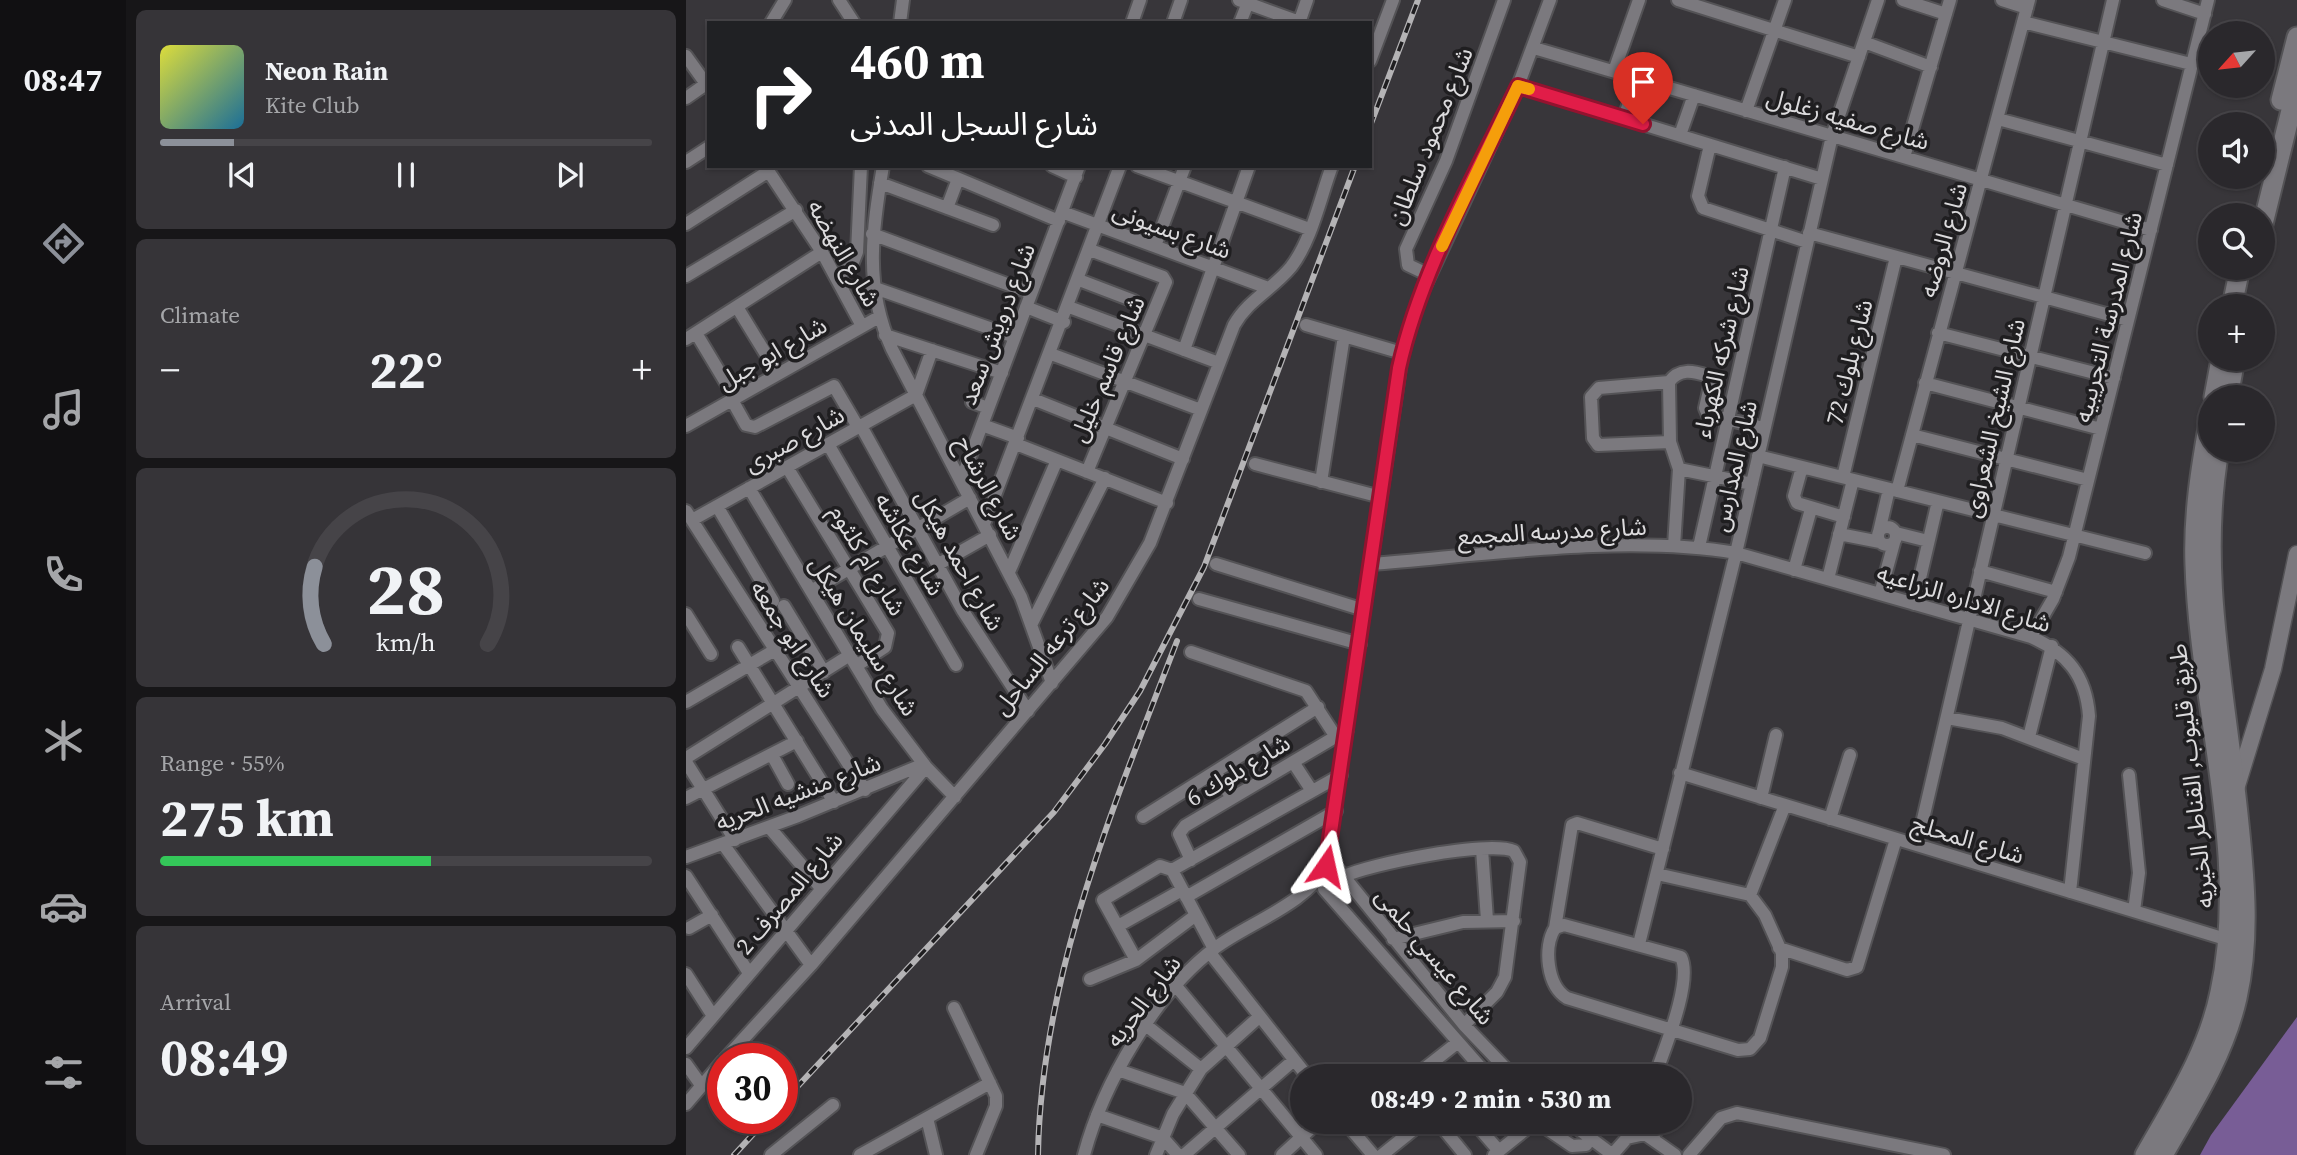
<!DOCTYPE html>
<meta charset="utf-8">
<style>
body{margin:0;font-family:"Source Serif 4","Noto Sans Arabic",serif;background:#363438;color:#f1f3f6;height:100vh;display:flex;flex-direction:column;font-size:26px;white-space:nowrap}
*{box-sizing:border-box;margin:0}
p{font-size:23px;color:#a5a6a9}
.icon{flex:none;width:38px;height:38px;fill:none;stroke:currentColor;stroke-width:2;stroke-linecap:round;stroke-linejoin:round}
.map{position:relative;flex:1;overflow:hidden}
.side{display:flex;flex-direction:column;gap:10px;padding:10px;background:#171618;width:560px}
.side>*{flex:none}
.top-card{position:absolute;left:21px;top:21px;width:665px;height:147px;border-radius:0px;box-shadow:0 2px 5px #0004,0 0 0 2px #464448;background:#202124;color:#fff;overflow:hidden}
.needle{width:46px;rotate:243deg}
.tools{position:absolute;left:1512px;top:21px;display:grid;gap:14px}
.tools a{display:grid;place-items:center;width:77px;height:77px;border-radius:50%;background:#2a282c;box-shadow:0 2px 5px #0004,0 0 0 2px #464448;font-size:35px}
.speed{position:absolute;left:21px;top:1043px;display:flex;gap:14px;font-size:35px;font-weight:700;text-align:center}
.speed>*{display:grid;place-content:center;width:91px;height:91px;border-radius:50%;background:#2a282c;box-shadow:0 2px 5px #0004,0 0 0 2px #464448;line-height:1}
.speed .limit{border:10px solid #d22;background:#fff;color:#111}
.pin{position:absolute;display:grid;place-items:center;width:60px;height:60px;color:#fff;margin:-72px -30px;border-radius:50% 50% 50% 0;rotate:-45deg;box-shadow:0 0 7px #0007}
.pin .icon{rotate:45deg}
.me{position:absolute;width:77px;margin:-38px;rotate:11deg;stroke-linejoin:round;filter:drop-shadow(0 0 5px #0008)}
.turn{display:flex;align-items:center;gap:24px;height:147px;padding:0 28px;font-size:32px}
.turn .icon{width:91px;height:91px;stroke-width:2.5}
.turn b{display:block;font-size:49px;line-height:60px}
.big{font-size:52px;font-weight:700;line-height:1.1}
.side .card{flex:1;display:flex;flex-direction:column;justify-content:center;gap:10px;min-width:0;padding:0 24px;border-radius:10px;background:#363438}
.side .dial{align-items:center;gap:0}
.dial svg{height:182px;overflow:visible;fill:none;stroke:#464448;stroke-width:7;stroke-linecap:round;text-anchor:middle}
.dial text{fill:#f1f3f6;stroke:none}
.song{display:flex;align-items:center;gap:21px}
.cover{width:84px;height:84px;border-radius:10px;background:linear-gradient(135deg,hsl(60 70% 55%),hsl(200 70% 35%))}
.played{height:7px;border-radius:4px;background:linear-gradient(90deg,#8c9099 15%,#464448 15%)}
.keys{display:flex;justify-content:space-around;direction:ltr}
.heat{display:flex;justify-content:space-between;align-items:center;font-size:38px;direction:ltr}
.charge{height:10px;border-radius:5px;background:linear-gradient(90deg,#34c759 55%,#464448 0)}
.trip{position:absolute;left:604px;top:1064px;width:402px;height:70px;border-radius:35px;background:#2a282c;box-shadow:0 2px 5px #0004,0 0 0 2px #464448;font-weight:700;line-height:70px;text-align:center}
main{display:flex;flex:1;min-height:0}
.menu{display:flex;flex-direction:column;width:126px;justify-content:space-around;align-items:center;background:#111012;color:#a5a6a9}
.menu .icon{width:49px;height:49px}
.menu .on{color:#8c9099}
.menu b{font-size:32px;color:#f1f3f6}
.map>svg:first-child{display:block}
.water{fill:#785d96}
.lines{fill:none;stroke-linecap:round;stroke-linejoin:round}
.minor-casing{stroke:#545356;stroke-width:16}
.tertiary-casing{stroke:#545356;stroke-width:19}
.secondary-casing{stroke:#545356;stroke-width:23}
.minor{stroke:#7b797e;stroke-width:12}
.tertiary{stroke:#7b797e;stroke-width:16}
.secondary{stroke:#7b797e;stroke-width:19}
.rail-casing{stroke:#b4b3b5;stroke-width:6}
.rail{stroke:#1f1e20;stroke-width:3.5;stroke-dasharray:10;stroke-linecap:butt}
.route-casing{stroke:#92132f;stroke-width:18}
.route{stroke:#e11d48;stroke-width:12}
.slow{stroke:#f59e0b;stroke-width:12}
.labels{text-anchor:middle;dominant-baseline:central;stroke-width:7;stroke-linejoin:round;paint-order:stroke}
.street-label{font-size:24px;fill:#dcdbdd;stroke:#1f1e20}
</style>
<main>
<nav class="menu">
<b>08:47</b>
<svg class="icon on" aria-label="directions" viewBox="0 0 24 24"><path d="M12 3l9 9-9 9-9-9zM9 14v-3h6M13 9l2 2-2 2"/></svg>
<svg class="icon" aria-label="music" viewBox="0 0 24 24"><path d="M9 18V5l10-2v13"/><circle cx="6" cy="18" r="3"/><circle cx="16" cy="16" r="3"/></svg>
<svg class="icon" aria-label="phone" viewBox="0 0 24 24"><path d="M5 4h4l2 5-3 2q2 4 5 5l2-3 5 2v4C11 20 4 13 5 4z"/></svg>
<svg class="icon" aria-label="climate" viewBox="0 0 24 24"><path d="M12 3v18M4 7l16 10M4 17L20 7"/></svg>
<svg class="icon" aria-label="car" viewBox="0 0 24 24"><path d="M5 17H2v-5l4-1 3-4h7l3 4 3 1v5h-3M9 17h6M6 11h13"/><circle cx="7" cy="17" r="2"/><circle cx="17" cy="17" r="2"/></svg>
<svg class="icon" aria-label="filters" viewBox="0 0 24 24"><path d="M4 7h16M4 17h16"/><circle cx="9" cy="7" r="2"/><circle cx="15" cy="17" r="2"/></svg>
</nav>
<section class="side">
<div class="card">
<div class="song"><i class="cover"></i><div><b>Neon Rain</b><p>Kite Club</p></div></div>
<div class="played"></div>
<div class="keys"><svg class="icon" aria-label="previous" viewBox="0 0 24 24"><path d="M18 5L8 12l10 7zM5 5v14"/></svg><svg class="icon" aria-label="pause" viewBox="0 0 24 24"><path d="M8 5v14M16 5v14"/></svg><svg class="icon" aria-label="next" viewBox="0 0 24 24"><path d="M6 5l10 7-10 7zM19 5v14"/></svg></div>
</div>
<div class="card"><p>Climate</p>
<div class="heat"><a>−</a><b class="big">22°</b><a>+</a></div>
</div>
<div class="card dial"><svg viewBox="0 0 100 80">
<path d="M14 69A42 42 0 1 1 86 69"/>
<path d="M14 69A42 42 0 0 1 10 35" stroke="#8c9099"/>
<text x="50" y="56" font-size="32" font-weight="700">28</text>
<text x="50" y="72" font-size="11">km/h</text>
</svg></div>
<div class="card"><p>Range · 55%</p><b class="big">275 km</b><div class="charge"></div></div>
<div class="card"><p>Arrival</p><b class="big">08:49</b></div>
</section>
<div class="map">
<svg width="1611" height="1155" viewBox="0 0 1611 1155">
<rect width="100%" height="100%" fill="#38363a"/>
<!-- water -->
<path class="water" d="M 1611,1017 L 1611,1155 L 1514,1155 L 1525,1135 Z"/>
<g class="lines">
<!-- minor casing -->
<g class="minor-casing">
<path id="minor" d="M 153,0 L 168,23
M 553,0 L 616,23
M 992,0 L 1173,57
M 1217,0 L 1260,14
M 1316,0 L 1341,8
M 1477,0 L 1519,14
M 1337,22 L 1505,64
M 85,23 L 99,0
M 214,23 L 217,0
M 446,23 L 454,0
M 487,23 L 495,0
M 554,23 L 563,0
M 613,23 L 621,0
M 1178,42 L 1245,67
M 848,48 L 1465,230
M 0,56 L 23,88
M 684,61 L 707,0
M 928,71 L 953,0
M 832,86 L 1136,179
M 0,98 L 20,84
M 1060,111 L 1099,0
M 938,118 L 951,78
M 1312,119 L 1481,165
M 994,135 L 1008,95
M 1024,145 L 1012,196 L 1017,208 L 1121,242
M 1218,157 L 1264,0
M 0,162 L 23,147
M 79,166 L 136,252 L 176,326
M 197,166 C 186,231 178,287 206,349 L 335,597 L 366,683
M 242,166 L 373,221
M 366,166 L 390,177
M 451,166 L 623,229
M 194,183 L 307,225
M 261,208 L 272,179
M 376,212 L 582,288
M 0,224 L 83,171
M 1123,233 L 1442,320
M 186,234 L 345,293
M 469,246 L 499,166
M 743,275 L 722,265 L 720,249 L 760,161 L 818,0
M 0,276 L 110,210
M 150,276 L 165,267 L 171,252 L 175,166
M 393,280 L 448,301
M 186,287 L 329,337
M 51,307 L 92,374
M 340,307 L 378,322
M 383,307 L 533,363
M 620,325 L 716,353
M 10,333 L 49,398
M 1252,333 L 1428,378
M 199,335 L 316,373
M 0,339 L 136,252
M 498,350 L 563,166
M 365,354 L 515,410
M 983,382 L 913,388 L 905,397 L 907,438 L 912,445 L 984,442
M 1239,383 L 1415,429
M 347,399 L 497,459
M 46,400 L 60,425 L 69,427 L 148,386 L 172,427
M 286,402 L 302,408
M 296,425 L 332,438
M 0,426 L 193,317
M 175,426 L 277,611 L 342,711
M 1226,435 L 1402,480
M 142,444 L 270,665
M 330,444 L 481,503
M 1072,456 L 1459,553
M 569,464 L 695,497
M 101,467 L 202,633 L 199,647 L 170,666
M 1116,467 L 1108,496 L 1111,503 L 1158,517
M 993,469 L 1066,484
M 401,472 L 480,282 L 477,277 L 404,250
M 1157,477 L 1210,257
M 275,481 L 393,166
M 635,482 L 658,336
M 63,488 L 196,709 L 240,767 L 269,797
M 1211,491 L 1343,0
M 31,506 L 87,601
M 0,511 L 179,790
M 6,520 L 230,395 L 246,350
M 298,524 L 434,166
M1192 536a9 9 0 1 1 18 0a9 9 0 1 1-18 0Z
M 1193,532 L 1203,489
M 1210,533 L 1242,541
M 1153,534 L 1194,542
M 988,546 L 993,469 L 984,442 L 983,382 C 993,368 1007,371 1022,376 L 1025,382 L 1019,408 L 1022,415 L 1078,428
M 1013,547 L 1099,167
M 530,564 L 678,610
M 685,564 C 799,555 938,534 1050,553 L 1345,637 C 1381,653 1400,675 1403,716 L 1384,892
M 251,565 L 304,535
M 1108,570 L 1125,509
M 1294,571 L 1370,592
M 323,572 L 371,460
M 1142,579 L 1167,480
M 125,591 L 284,498
M 1194,594 L 1208,543
M 513,599 L 674,644
M 1228,604 L 1252,501
M 98,606 L 138,672
M 0,614 L 25,654
M 346,623 L 419,478
M 1345,637 L 1367,599 L 1383,557 L 1522,0
M 52,647 L 148,802
M 505,652 L 620,691 L 650,737
M 0,702 L 89,650
M 1261,718 L 1316,728 L 1398,759
M 1343,737 L 1366,646
M 86,755 L 102,784
M 0,758 L 164,655
M 0,762 L 49,840
M 607,762 L 626,791
M 529,772 L 546,798
M 994,773 L 1546,941
M 1443,775 L 1453,873 L 1448,911
M 0,798 L 111,741
M 1075,798 L 1090,735
M 457,817 L 632,707
M 1144,819 L 1164,755
M 83,827 L 135,888
M 37,844 L 125,965
M 1231,845 L 1427,0
M 796,849 L 801,920
M 0,857 L 112,816 L 238,764
M 643,858 L 778,1025 L 827,1076
M 505,860 L 493,834 L 499,826 L 661,730
M 486,870 L 655,775
M 486,870 L 528,949
M 0,876 L 63,973
M 638,889 L 802,1076
M 642,893 C 645,887 649,880 656,877 C 683,864 803,840 828,851 L 834,862 L 819,977 L 811,992 L 778,1025
M 1064,895 L 1099,805
M 500,897 L 650,811
M 432,926 L 496,890
M 3,928 L 26,915
M 869,928 L 886,825 L 891,823 L 977,849
M 707,939 L 777,922 L 828,921
M 953,944 L 1050,553 L 1146,136 L 1192,0
M 1093,948 L 1161,970 L 1171,967 L 1210,839
M 524,953 L 621,1076
M 450,960 L 417,900 L 474,866 L 486,870
M 0,974 L 27,1016
M 404,979 L 450,960 L 510,915
M 490,986 L 630,1155
M 268,1008 L 310,1096 L 310,1106 L 290,1155
M 461,1026 L 515,1069
M 0,1048 L 240,767
M 39,1059 L 125,965 L 421,617 L 464,543 L 548,325 C 562,300 587,289 605,267 C 626,240 634,198 646,166
M 0,1064 L 15,1085
M 432,1070 L 499,1093 L 553,1155
M 729,1076 L 771,1043
M 969,1076 C 978,1050 1007,981 995,957 L 878,925 L 869,928 C 857,947 861,986 881,998 L 1052,1050 L 1064,1049 L 1074,1038 L 1096,967 L 1096,953 L 1079,915 L 1064,895 L 971,874
M 0,1104 L 37,1061
M 411,1115 L 477,1138 L 492,1155
M 241,1118 L 250,1155
M 659,1122 L 687,1155
M 752,1122 L 779,1155
M 788,1122 L 813,1151
M 851,1122 L 886,1146 L 900,1145 L 905,1138
M 883,1122 L 927,1155
M 966,1138 L 972,1128 L 970,1122
M 85,1155 L 147,1105
M 174,1155 L 304,1083
M 398,1155 C 417,1084 469,993 529,948 C 562,923 621,904 640,866 L 716,353 L 733,299 L 832,86 L 864,0
M 470,1155 L 487,1114 L 515,1069 L 573,1017
M 498,1155 L 608,1060
M 596,1155 L 632,1122
M 696,1155 L 737,1122
M 808,1155 L 849,1122
M 926,1155 L 941,1138 L 959,1134 L 989,1155
M 1003,1155 L 1035,1118 L 1051,1113 L 1258,1155"/>
</g>
<!-- tertiary casing -->
<g class="tertiary-casing">
<path id="tertiary" d="M 1550,789 L 1587,669 L 1611,554"/>
</g>
<!-- secondary casing -->
<g class="secondary-casing">
<path id="secondary" d="M 1595,100 L 1611,37
M 1577,224 L 1611,86
M 1546,306 L 1554,268
M 1528,397 L 1535,359
M 1542,397 L 1549,359
M 1459,1155 C 1489,1102 1522,1052 1534,992 C 1564,855 1513,704 1509,565 C 1507,515 1515,466 1524,417
M 1477,1155 C 1506,1105 1538,1055 1551,998 C 1564,940 1559,882 1553,824 C 1541,700 1511,574 1533,450"/>
</g>
<!-- minor -->
<use href="#minor" class="minor"/>
<!-- tertiary -->
<use href="#tertiary" class="tertiary"/>
<!-- secondary -->
<use href="#secondary" class="secondary"/>
<!-- rail casing -->
<g class="rail-casing">
<path id="rail" d="M 684,126 L 732,0
M 96,1103 L 368,812 L 419,744 L 454,691 L 518,567 L 669,166
M 48,1155 L 82,1118
M 352,1155 C 355,975 428,806 491,641"/>
</g>
<!-- rail -->
<use href="#rail" class="rail"/>
</g>
<g class="lines">
<!-- route casing -->
<g class="route-casing">
<path id="route" d="M 640,866 L 713,368 C 735,269 789,177 832,86 L 957,124"/>
</g>
<!-- route -->
<use href="#route" class="route"/>
<!-- slow -->
<path class="slow" d="M 756,246 L 832,86 L 843,89"/>
</g>
<g class="labels">
<!-- street labels -->
<g class="street-label">
<text transform="translate(1162 119) rotate(16)">شارع صفيه زغلول</text>
<text transform="translate(744 136) rotate(-68)">شارع محمود سلطان</text>
<text transform="translate(486 230) rotate(20)">شارع بسيونى</text>
<text transform="translate(1257 240) rotate(-74)">شارع الروضه</text>
<text transform="translate(158 253) rotate(60)">شارع النهضه</text>
<text transform="translate(1422 317) rotate(-76)">شارع المدرسة التجريبيه</text>
<text transform="translate(311 324) rotate(-69)">شارع درويش سعد</text>
<text transform="translate(1035 352) rotate(-77)">شارع شركه الكهرباء</text>
<text transform="translate(86 353) rotate(-30)">شارع ابو جبل</text>
<text transform="translate(1163 362) rotate(-76)">شارع بلوك 72</text>
<text transform="translate(421 369) rotate(-67)">شارع قاسم خليل</text>
<text transform="translate(1308 418) rotate(-77)">شارع الشيخ الشعراوى</text>
<text transform="translate(108 439) rotate(-29)">شارع صبرى</text>
<text transform="translate(1048 466) rotate(-77)">شارع المدارس</text>
<text transform="translate(303 488) rotate(62)">شارع الرشاح</text>
<text transform="translate(866 531) rotate(-3)">شارع مدرسه المجمع</text>
<text transform="translate(224 544) rotate(60)">شارع عكاشه</text>
<text transform="translate(182 560) rotate(59)">شارع ام كلثوم</text>
<text transform="translate(274 560) rotate(61)">شارع احمد هيكل</text>
<text transform="translate(1278 598) rotate(17)">شارع الاداره الزراعيه</text>
<text transform="translate(178 636) rotate(58)">شارع سليمان هيكل</text>
<text transform="translate(107 639) rotate(57)">شارع ابو جمعه</text>
<text transform="translate(365 646) rotate(-51)">شارع ترعه الساحل</text>
<text transform="translate(552 770) rotate(-31)">شارع بلوك 6</text>
<text transform="translate(1505 776) rotate(-96)">طريق قليوب, القناطر الخيريه</text>
<text transform="translate(112 792) rotate(-21)">شارع منشيه الحريه</text>
<text transform="translate(1282 839) rotate(17)">شارع المحلج</text>
<text transform="translate(103 893) rotate(-50)">شارع المصرف 2</text>
<text transform="translate(749 956) rotate(50)">شارع عيسي حلمى</text>
<text transform="translate(457 1001) rotate(-53)">شارع الحريه</text>
</g>
</g>
</svg>
<div class="tools">
<a><svg class="needle" viewBox="-14 -14 28 28"><path d="M0-13l5 13h-10z" fill="#e53935"/><path d="M0 13l5-13h-10z" fill="#a5a6a9"/></svg></a>
<a><svg class="icon" aria-label="sound" viewBox="0 0 24 24"><path d="M4 9h4l5-4v14l-5-4H4zM17 9q2 3 0 6"/></svg></a>
<a><svg class="icon" aria-label="search" viewBox="0 0 24 24"><circle cx="10" cy="10" r="6"/><path d="M15 15l6 6"/></svg></a>
<a>+</a>
<a>−</a>
</div>
<div class="speed"><div class="limit">30</div></div>
<div class="pin" style="left:957px;top:124px;background:#d93025"><svg class="icon" aria-label="arrive" viewBox="0 0 24 24"><path d="M6 21V4h12l-3 4 3 4H6"/></svg></div>
<svg class="me" style="left:640px;top:866px" viewBox="-20 -20 40 40"><path d="M0-17L14 15 0 8-14 15z" fill="#e11d48" stroke="#fff" stroke-width="4"/></svg>
<div class="trip">08:49 · 2 min · 530 m</div>
<div class="top-card">
<div class="turn"><svg class="icon" aria-label="right" viewBox="0 0 24 24"><path d="M7 20v-9h11M14 6l5 5-5 5"/></svg><div><b>460 m</b>شارع السجل المدنى</div></div>
</div>
</div>
</main>
